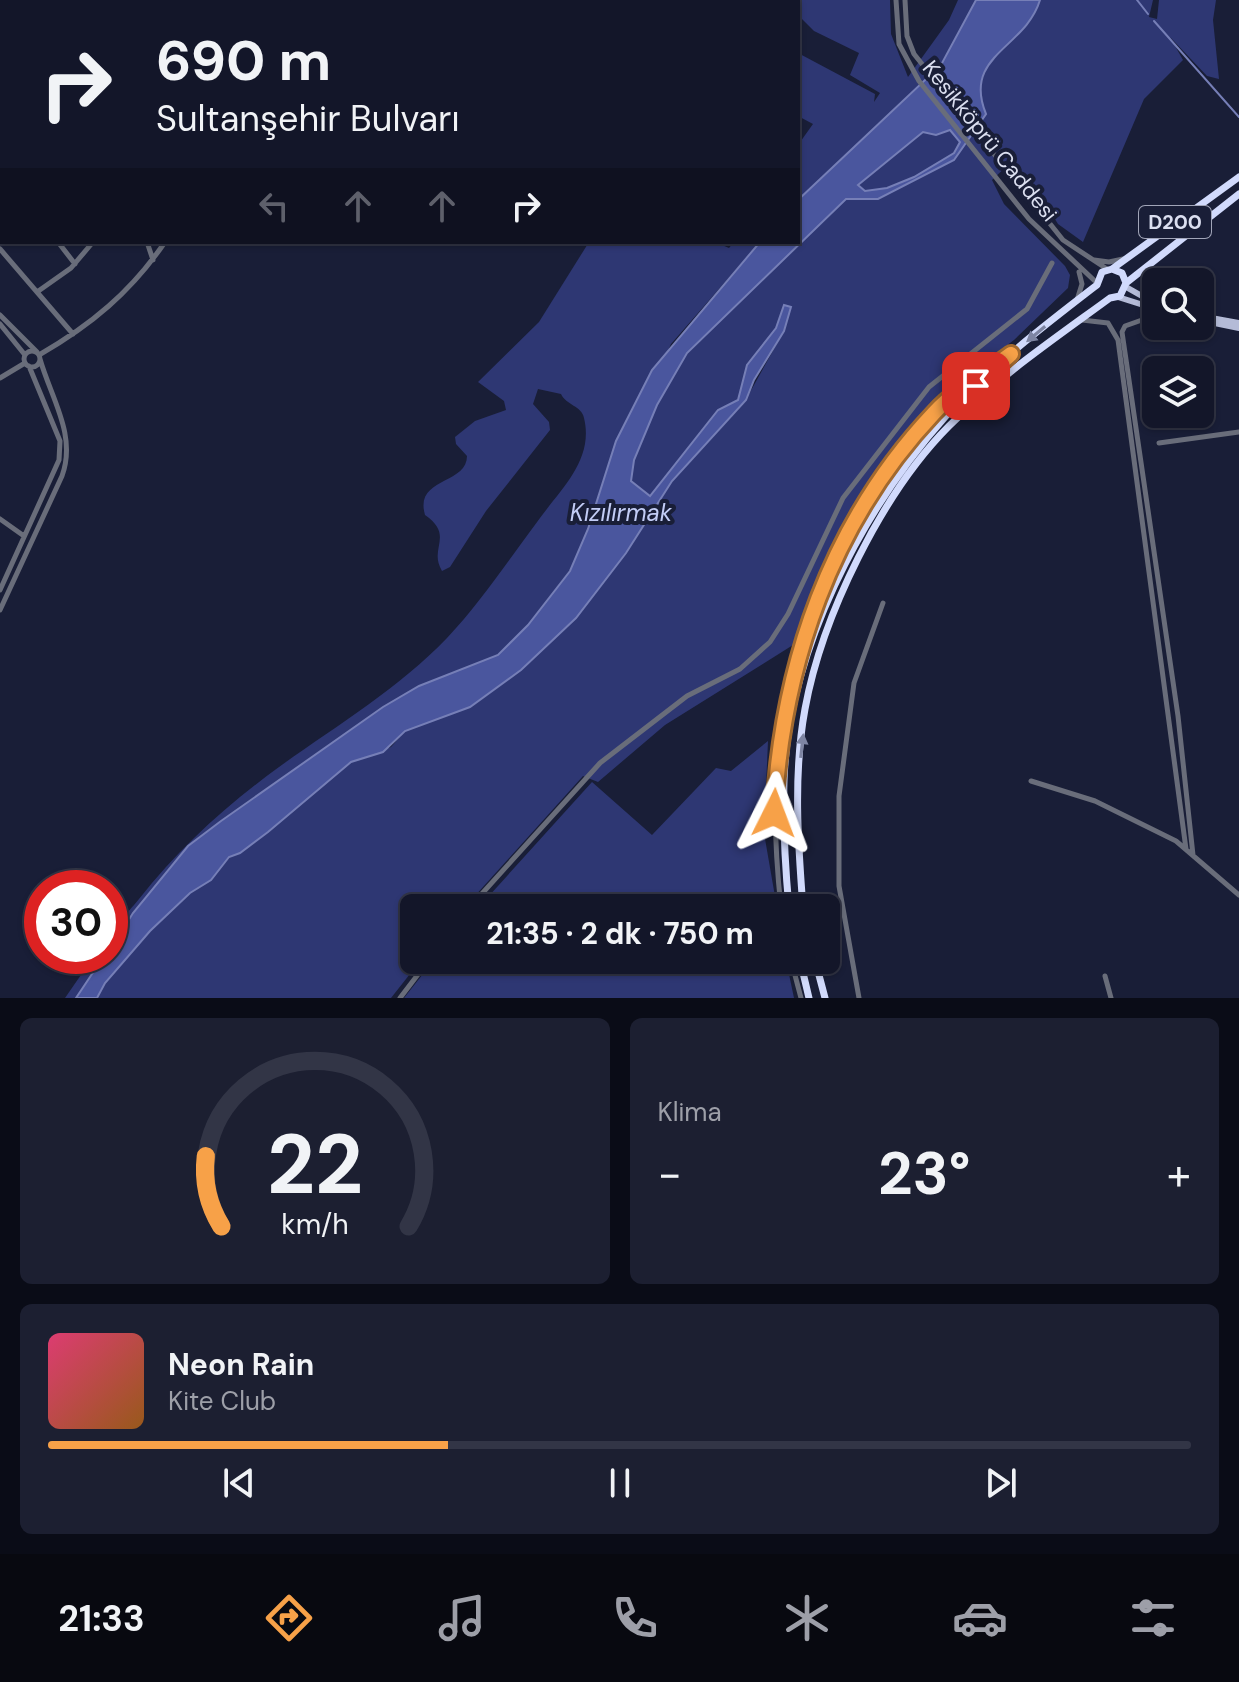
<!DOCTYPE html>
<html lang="tr">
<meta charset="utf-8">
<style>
body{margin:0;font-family:"DM Sans",sans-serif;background:#1c1f31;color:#f1f3f6;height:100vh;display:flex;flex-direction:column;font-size:30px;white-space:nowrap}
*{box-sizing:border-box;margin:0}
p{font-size:26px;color:#9d9fa8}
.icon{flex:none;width:44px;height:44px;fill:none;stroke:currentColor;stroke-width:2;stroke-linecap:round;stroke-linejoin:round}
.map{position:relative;height:998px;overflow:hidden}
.drawer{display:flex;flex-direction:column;gap:20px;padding:20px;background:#0a0c17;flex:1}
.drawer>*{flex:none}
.guide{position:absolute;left:0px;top:0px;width:800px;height:244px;box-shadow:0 2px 6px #0004,0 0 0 2px #323546;background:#131629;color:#f1f3f6;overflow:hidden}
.buttons{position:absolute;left:1142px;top:268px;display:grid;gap:16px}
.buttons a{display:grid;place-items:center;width:72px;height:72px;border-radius:12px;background:#131629;box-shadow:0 2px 6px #0004,0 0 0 2px #323546;font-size:40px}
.speed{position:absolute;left:24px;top:870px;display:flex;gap:16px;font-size:40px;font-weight:700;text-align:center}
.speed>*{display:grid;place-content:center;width:104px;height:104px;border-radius:50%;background:#131629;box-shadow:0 2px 6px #0004,0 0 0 2px #323546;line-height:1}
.speed .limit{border:12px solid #d22;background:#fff;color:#111}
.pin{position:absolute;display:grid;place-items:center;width:68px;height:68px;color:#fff;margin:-34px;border-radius:16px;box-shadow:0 4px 12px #0006}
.me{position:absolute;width:88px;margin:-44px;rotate:3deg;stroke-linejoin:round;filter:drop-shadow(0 0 6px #0008)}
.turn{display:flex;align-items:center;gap:28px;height:168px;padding:0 24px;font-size:36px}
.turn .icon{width:104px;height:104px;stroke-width:2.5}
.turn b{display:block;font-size:56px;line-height:68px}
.lanes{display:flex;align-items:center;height:76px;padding:0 24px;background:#0003;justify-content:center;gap:40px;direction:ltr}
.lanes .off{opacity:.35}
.big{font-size:60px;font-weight:700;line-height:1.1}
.drawer .card{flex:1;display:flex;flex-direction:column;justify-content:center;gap:12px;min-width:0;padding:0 28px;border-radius:12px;background:#1c1f31}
.drawer .dial{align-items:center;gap:0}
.dial svg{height:208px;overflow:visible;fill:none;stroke:#323546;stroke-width:7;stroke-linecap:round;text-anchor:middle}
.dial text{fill:#f1f3f6;stroke:none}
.song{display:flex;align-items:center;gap:24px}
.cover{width:96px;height:96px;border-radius:12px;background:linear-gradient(135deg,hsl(340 70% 55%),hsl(30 70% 35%))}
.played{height:8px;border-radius:4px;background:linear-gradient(90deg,#f7a148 35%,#323546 35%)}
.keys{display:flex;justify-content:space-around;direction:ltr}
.heat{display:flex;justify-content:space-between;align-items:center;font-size:44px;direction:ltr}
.drawer .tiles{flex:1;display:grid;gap:20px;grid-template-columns:1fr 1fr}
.card:last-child{grid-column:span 2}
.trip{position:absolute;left:400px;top:894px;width:440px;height:80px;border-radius:12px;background:#131629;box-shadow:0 2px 6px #0004,0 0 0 2px #323546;font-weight:700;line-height:80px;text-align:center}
.tabs{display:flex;height:128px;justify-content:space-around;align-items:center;background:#080910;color:#9d9fa8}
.tabs .icon{width:56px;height:56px}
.tabs .active{color:#f7a148}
.tabs b{font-size:36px;color:#f1f3f6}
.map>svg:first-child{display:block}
.green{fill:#2e3773}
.water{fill:#4a569e;stroke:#767fb7;stroke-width:2;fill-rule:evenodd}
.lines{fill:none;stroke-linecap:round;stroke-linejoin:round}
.stream{stroke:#767fb7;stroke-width:2}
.minor{stroke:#696d7a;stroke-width:5}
.major{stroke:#b4bbd7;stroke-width:6}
.highway{stroke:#d1dafc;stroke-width:7}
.oneway{fill:#7e85a3}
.route-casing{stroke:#a1692f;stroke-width:20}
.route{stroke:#f7a148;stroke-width:14}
.labels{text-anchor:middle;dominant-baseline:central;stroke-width:8;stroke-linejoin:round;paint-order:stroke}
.shield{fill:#191e37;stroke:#a1a5b8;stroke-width:2}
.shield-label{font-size:20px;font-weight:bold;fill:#dbdff0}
.street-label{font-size:22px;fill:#dbdff0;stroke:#191e37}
.water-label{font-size:24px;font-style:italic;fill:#c2ccf5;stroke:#191e37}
</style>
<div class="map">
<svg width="1239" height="998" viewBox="0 0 1239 998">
<rect width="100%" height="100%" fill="#191e37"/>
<!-- green -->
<path class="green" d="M 784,0 L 890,0 L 891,34 L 908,77 L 949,20 L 958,0 L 976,0 L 941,65 L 798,200 L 798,145 L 813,124 L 798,116 L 798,53 L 875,94 L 874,102 L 880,93 L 850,75 L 859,53 L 814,31 L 798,15 L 798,2 Z
M 1040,0 L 1153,0 L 1149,17 L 1157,19 L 1159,0 L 1216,0 L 1213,20 L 1219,79 L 1207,76 L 1170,37 L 1183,60 L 1144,99 L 1083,242 L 1058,224 L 1036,188 L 1011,162 L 992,180 L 1004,204 L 1065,266 L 1070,275 L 1068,288 L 1014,340 L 958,382 L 897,450 L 835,544 L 793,645 L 665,725 L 598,782 L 583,776 L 464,908 L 414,908 L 414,960 L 421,960 L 391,998 L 97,998 L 105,983 L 150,931 L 190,893 L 211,880 L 229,857 L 240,853 L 268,832 L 351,762 L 391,747 L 405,731 L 470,707 L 521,670 L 576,618 L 626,553 L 672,481 L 744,403 L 784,331 L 784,306 L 776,328 L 747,365 L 738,400 L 718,410 L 650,496 L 631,481 L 634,460 L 657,405 L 687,353 L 846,199 L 878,199 L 954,160 L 986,114 C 962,54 1025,49 1040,0 Z
M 950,130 L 960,142 L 954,153 L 914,177 L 887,188 L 864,191 L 858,185 L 923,132 L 936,135 Z
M 589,242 L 715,242 L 729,248 L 734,242 L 760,242 L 671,344 L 570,570 L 528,625 L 498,655 L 419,686 L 384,707 L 221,821 L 188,846 L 133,913 L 110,949 C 110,929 126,915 139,899 C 179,848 227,805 279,767 C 336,726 398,689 447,638 C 481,602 510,558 540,518 C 562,488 594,459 584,418 C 582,406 566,405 561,394 L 538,389 L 533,404 L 549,422 L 550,430 L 486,511 L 450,567 L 442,571 C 428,548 455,536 425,515 C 414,477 467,485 467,456 L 456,444 L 455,437 L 475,421 L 506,410 L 504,401 L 478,382 L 539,322 Z
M 768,741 L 764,833 L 777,908 L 478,908 L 592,782 L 652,835 L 716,768 L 731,771 Z
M 94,956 L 104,956 L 76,998 L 65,998 Z
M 434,960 L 786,960 L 794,998 L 404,998 Z"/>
<!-- water -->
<path class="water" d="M 976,0 L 1040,0 C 1025,49 962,55 986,114 L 954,160 L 878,199 L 846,199 L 687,353 L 657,405 L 634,460 L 631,481 L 650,496 L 718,410 L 738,400 L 747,365 L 776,328 L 784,305 L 791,307 L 784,331 L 754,380 L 746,400 L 672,481 L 626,553 L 576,618 L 521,670 L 470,707 L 405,731 L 383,752 L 351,762 L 268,832 L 240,853 L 229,857 L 211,880 L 190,893 L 150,931 L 105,983 L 97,998 L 76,998 L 104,956 L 110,956 L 110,950 L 133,913 L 188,846 L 221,821 L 383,707 L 419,686 L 498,655 L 528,625 L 570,571 L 588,529 L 616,441 L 652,370 L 760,242 L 798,242 L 798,200 L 941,65 ZM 950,130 L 960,142 L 954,153 L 914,177 L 887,188 L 865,191 L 858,185 L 923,132 L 936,135 Z"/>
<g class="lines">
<!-- stream -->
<path class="stream" d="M 1137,0 L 1148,14
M 1154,21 L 1239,117"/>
<!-- minor -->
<path class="minor" d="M 20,0 L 20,2
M 65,0 L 66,2
M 111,0 L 112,2
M 157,0 L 157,2
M 201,0 L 202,2
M 293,0 L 293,2
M 342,0 L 342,2
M 896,0 L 899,44 L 919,81 L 1029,219 L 1097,283
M 905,0 L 907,36 L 914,54 L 1063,240 L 1107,269
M 245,2 L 250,0
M 586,2 L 591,0
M 0,80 L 2,86
M 0,104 L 2,104
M 0,174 L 2,176
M 0,203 L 2,201
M 58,242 L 75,264
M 147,242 L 153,260
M 0,249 L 73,334
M 1094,260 L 1109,262 L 1123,259
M 37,292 L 71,268 L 93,242
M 1077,300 L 1082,284 L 1079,272
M 0,315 L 37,352
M 1156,315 L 1125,326 L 1122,332 L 1178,716 L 1193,855
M 1082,320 L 1108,323 L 1118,340 L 1186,849
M 0,324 L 25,355
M24 359a8 8 0 1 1 16 0a8 8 0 1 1-16 0Z
M 39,355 C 91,325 131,292 165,242
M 0,378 L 25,363
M 1159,443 L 1239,432
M 0,519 L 24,536
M 0,590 L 59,460 L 60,441 L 29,366
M 0,610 L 62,476 C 77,435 51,398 40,359
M 1031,781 L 1095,801 L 1176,841 L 1239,895
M 469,908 L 600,763 L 687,696 L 740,669 L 770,642 L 788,614 L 843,498 L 929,387 L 1027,309 L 1052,263
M 781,908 C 776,861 773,815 777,768 C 788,622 862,453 988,371
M 791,960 L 801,998
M 1105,976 L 1111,998
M 400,998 L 429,960
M 859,998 L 839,886 L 839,796 L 854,683 L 883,603"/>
<!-- major -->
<path class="major" d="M 1126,287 L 1156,304
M 1118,297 L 1156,309
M 1200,316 L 1239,323
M 1200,320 L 1239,328"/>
<!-- highway -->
<path class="highway" d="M 1112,269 L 1122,273 L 1126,283
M 789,908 C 785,866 783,823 784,781 C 788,651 861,511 946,416 C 990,367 1045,325 1097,285 L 1102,272 L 1112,269 L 1239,177
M 803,908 C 798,843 793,774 805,709 C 822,616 882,493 949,426 C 998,377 1054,339 1110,298 L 1120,296 L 1126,283 L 1239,194
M 800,960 L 809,998
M 815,960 L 825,998"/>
</g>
<!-- one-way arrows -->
<defs><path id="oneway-solid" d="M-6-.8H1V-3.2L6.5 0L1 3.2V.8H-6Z" transform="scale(2)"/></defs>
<g class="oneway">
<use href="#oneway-solid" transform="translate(1036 334) rotate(140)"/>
<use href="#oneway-solid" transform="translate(802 746) rotate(-84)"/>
</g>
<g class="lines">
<!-- route casing -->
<g class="route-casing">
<path id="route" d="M 774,813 C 782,665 831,522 934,413 C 956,389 985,373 1011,354 L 976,386"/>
</g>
<!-- route -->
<use href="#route" class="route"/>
</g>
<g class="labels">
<!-- shield labels -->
<rect class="shield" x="1139" y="206" width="72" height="32" rx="6"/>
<g class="shield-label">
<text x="1175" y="222">D200</text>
</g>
<!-- street labels -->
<g class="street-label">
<text transform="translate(990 141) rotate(51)">Kesikköprü Caddesi</text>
</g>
<!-- water labels -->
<g class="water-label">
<text x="621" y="512">Kızılırmak</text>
</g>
</g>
</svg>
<div class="buttons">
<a><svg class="icon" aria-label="search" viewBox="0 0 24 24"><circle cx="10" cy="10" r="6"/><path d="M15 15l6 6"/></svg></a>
<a><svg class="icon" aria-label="layers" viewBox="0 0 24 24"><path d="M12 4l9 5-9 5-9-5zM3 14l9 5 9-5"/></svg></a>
</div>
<div class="speed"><div class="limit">30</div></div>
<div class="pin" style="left:976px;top:386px;background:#d93025"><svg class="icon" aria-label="arrive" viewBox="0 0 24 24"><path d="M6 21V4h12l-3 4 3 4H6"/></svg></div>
<svg class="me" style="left:774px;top:813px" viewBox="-20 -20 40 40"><path d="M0-17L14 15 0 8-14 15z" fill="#f7a148" stroke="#fff" stroke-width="4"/></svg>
<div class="trip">21:35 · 2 dk · 750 m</div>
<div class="guide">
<div class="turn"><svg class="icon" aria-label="right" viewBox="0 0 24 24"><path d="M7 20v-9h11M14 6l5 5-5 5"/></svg><div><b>690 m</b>Sultanşehir Bulvarı</div></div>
<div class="lanes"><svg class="icon off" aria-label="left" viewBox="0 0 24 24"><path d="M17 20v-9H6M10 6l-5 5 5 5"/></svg><svg class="icon off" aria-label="ahead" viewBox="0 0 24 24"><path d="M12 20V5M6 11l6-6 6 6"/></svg><svg class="icon off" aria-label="ahead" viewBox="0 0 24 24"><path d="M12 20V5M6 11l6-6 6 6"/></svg><svg class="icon" aria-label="right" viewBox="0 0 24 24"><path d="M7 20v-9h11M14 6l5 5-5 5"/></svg></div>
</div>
</div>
<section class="drawer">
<div class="tiles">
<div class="card dial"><svg viewBox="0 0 100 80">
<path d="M14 69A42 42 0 1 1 86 69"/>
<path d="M14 69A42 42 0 0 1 8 42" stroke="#f7a148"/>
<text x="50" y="56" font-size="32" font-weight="700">22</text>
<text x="50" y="72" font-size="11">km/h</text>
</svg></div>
<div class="card"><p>Klima</p>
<div class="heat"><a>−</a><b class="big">23°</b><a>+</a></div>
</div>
<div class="card">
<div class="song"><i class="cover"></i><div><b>Neon Rain</b><p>Kite Club</p></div></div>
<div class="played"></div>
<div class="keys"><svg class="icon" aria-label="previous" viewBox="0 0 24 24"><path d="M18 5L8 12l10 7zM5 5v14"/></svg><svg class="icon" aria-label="pause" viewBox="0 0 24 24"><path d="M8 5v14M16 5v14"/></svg><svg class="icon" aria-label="next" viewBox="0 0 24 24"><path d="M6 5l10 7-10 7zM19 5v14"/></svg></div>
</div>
</div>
</section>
<nav class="tabs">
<b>21:33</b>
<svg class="icon active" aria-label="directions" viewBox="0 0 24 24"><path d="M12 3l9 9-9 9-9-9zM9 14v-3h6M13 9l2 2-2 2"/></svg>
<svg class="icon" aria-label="music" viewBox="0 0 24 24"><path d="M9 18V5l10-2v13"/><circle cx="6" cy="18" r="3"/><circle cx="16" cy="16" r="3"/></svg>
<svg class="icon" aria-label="phone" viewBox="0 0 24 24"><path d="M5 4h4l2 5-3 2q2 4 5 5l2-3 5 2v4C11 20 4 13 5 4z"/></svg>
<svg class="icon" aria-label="climate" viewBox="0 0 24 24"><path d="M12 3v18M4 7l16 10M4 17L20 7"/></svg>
<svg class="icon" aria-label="car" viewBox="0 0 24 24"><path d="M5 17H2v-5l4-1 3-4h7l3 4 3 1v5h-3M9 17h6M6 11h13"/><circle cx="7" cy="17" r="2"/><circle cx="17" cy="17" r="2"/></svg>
<svg class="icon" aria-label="filters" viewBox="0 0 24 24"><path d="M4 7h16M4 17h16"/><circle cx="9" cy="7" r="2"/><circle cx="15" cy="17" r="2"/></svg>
</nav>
